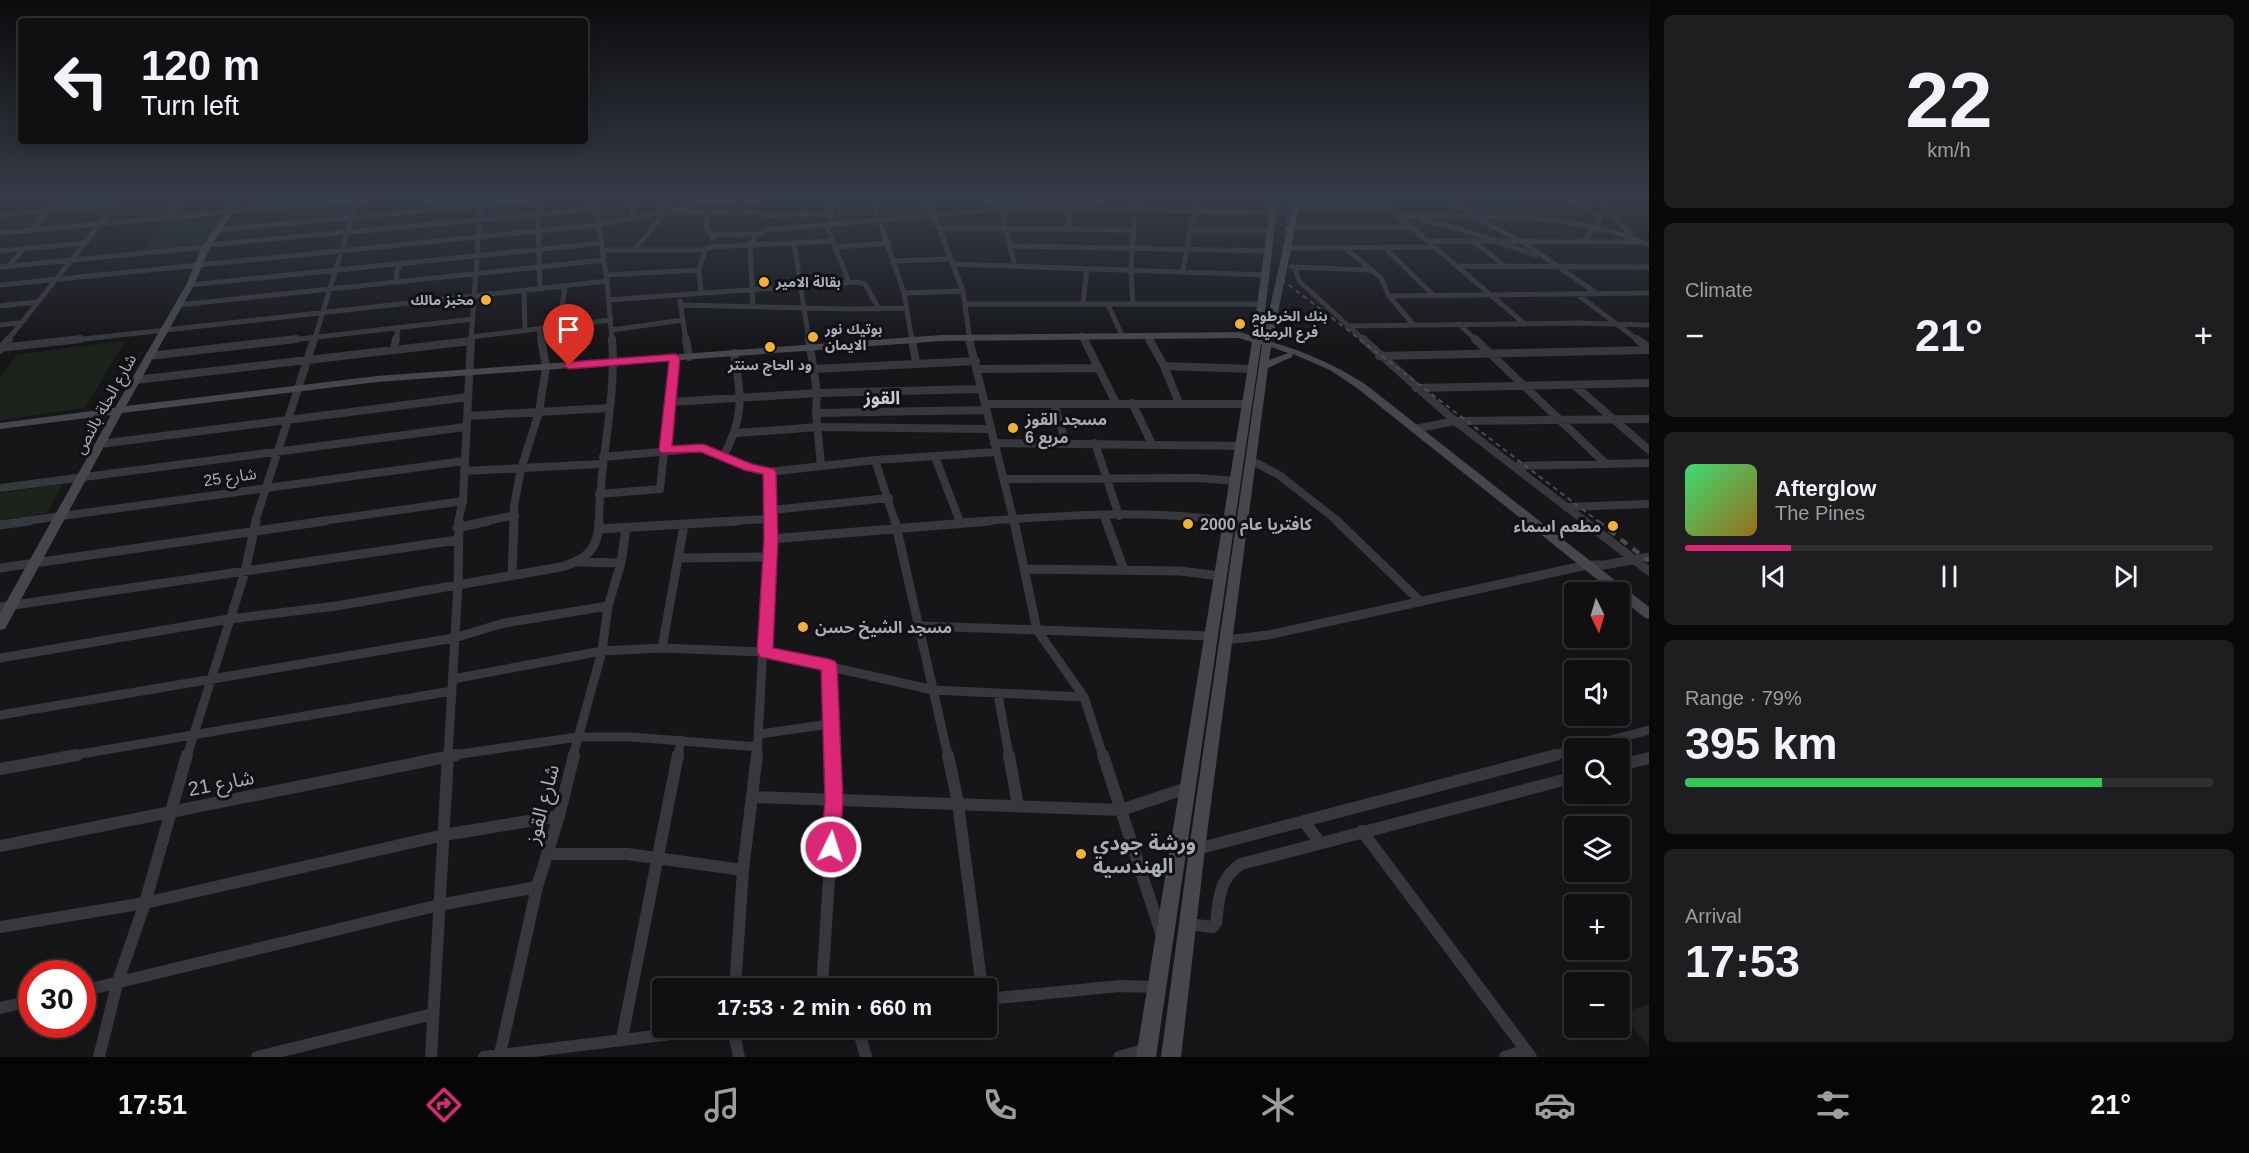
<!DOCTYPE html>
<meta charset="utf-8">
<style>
body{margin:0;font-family:Arial,"Noto Sans Arabic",sans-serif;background:#1e1e20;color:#f1f3f6;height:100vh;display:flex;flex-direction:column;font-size:22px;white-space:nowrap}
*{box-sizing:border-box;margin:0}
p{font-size:20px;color:#9c9d9f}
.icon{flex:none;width:33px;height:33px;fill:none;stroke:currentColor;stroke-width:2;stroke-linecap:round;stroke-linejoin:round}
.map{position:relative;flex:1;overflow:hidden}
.panel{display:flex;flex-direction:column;gap:15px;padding:15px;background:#09090a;width:600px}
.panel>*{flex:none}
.banner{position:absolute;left:18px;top:18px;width:570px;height:126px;border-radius:6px;box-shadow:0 3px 15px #0003,0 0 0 2px #303032;background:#101012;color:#f1f3f6;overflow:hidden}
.needle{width:39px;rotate:175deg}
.tools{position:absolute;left:1564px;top:582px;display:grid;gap:12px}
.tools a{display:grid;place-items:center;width:66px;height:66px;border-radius:6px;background:#101012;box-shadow:0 3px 15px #0003,0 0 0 2px #303032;font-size:30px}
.speed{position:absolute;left:18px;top:960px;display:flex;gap:12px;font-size:30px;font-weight:700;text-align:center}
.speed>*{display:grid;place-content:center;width:78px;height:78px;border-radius:50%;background:#101012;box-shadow:0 3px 15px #0003,0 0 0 2px #303032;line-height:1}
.speed .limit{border:9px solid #d22;background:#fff;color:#111}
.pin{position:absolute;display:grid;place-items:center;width:51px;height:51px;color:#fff;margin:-62px -26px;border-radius:50% 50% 50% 0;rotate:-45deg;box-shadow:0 0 6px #0007}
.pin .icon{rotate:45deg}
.me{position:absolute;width:66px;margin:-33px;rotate:4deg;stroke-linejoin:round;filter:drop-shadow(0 0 4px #0008)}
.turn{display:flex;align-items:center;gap:21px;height:126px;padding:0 24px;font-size:27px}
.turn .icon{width:78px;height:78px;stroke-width:2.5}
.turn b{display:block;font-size:42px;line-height:51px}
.big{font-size:45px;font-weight:700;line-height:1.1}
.panel .card{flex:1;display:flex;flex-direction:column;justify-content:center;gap:9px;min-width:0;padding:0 21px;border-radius:9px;background:#1e1e20}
.panel .dial{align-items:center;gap:0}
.dial b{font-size:78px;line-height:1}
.song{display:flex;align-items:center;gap:18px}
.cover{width:72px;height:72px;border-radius:9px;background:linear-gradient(135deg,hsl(140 70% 55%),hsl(40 70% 35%))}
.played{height:6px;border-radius:3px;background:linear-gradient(90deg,#db2777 20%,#303032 20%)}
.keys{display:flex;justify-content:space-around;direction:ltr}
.heat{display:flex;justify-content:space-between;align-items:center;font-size:33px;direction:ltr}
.charge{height:9px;border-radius:4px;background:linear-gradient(90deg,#34c759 79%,#303032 0)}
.trip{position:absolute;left:652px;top:978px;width:345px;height:60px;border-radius:6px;background:#101012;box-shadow:0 3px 15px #0003,0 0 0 2px #303032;font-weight:700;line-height:60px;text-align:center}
.tab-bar{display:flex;height:96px;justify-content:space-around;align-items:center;background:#060607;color:#9c9d9f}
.tab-bar .icon{width:42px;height:42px}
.tab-bar .selected{color:#db2777}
.tab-bar b{font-size:27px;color:#f1f3f6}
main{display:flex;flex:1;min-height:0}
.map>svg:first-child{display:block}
.built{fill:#222225}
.green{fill:#1c231d}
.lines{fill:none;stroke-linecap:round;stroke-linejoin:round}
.street-far3{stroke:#37383d;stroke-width:5}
.street-far2{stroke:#37383d;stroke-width:8}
.street-far1{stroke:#37383d;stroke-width:9}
.street{stroke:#37383d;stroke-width:12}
.secondary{fill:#45474d;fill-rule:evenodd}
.rail-far1{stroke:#4a4c52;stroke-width:2;stroke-dasharray:5 4;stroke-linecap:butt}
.rail{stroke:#4a4c52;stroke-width:4;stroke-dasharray:8 7;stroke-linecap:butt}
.route{fill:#db2777;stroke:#8e194d;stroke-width:1.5}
.poi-dot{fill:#f2b134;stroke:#111113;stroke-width:2}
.labels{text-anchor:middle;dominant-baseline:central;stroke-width:6;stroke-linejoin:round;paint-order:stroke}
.far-poi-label{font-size:14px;font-weight:bold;fill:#a8adb8;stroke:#111113;text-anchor:start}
.street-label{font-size:16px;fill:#a8adb8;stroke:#111113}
.poi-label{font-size:16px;font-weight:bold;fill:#a8adb8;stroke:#111113;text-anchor:start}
.neighbourhood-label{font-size:18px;font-weight:bold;fill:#c9ccd4;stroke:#111113}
.near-street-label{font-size:20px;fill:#a8adb8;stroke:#111113}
.near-poi-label{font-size:20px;font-weight:bold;fill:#a8adb8;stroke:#111113;text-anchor:start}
</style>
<main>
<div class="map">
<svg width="1649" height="1057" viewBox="0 0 1649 1057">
<rect width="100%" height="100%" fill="#161618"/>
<!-- built -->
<path class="built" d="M 1649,1004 L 1649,1046 L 1621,1013 Z"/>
<!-- green -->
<path class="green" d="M 220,218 L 204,246 L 142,252 L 161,223 Z
M 125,341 L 85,408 L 0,420 L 0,378 L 18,354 Z
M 63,484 L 47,513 L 0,520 L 0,493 Z"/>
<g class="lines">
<!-- street-far3 -->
<path class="street-far3" d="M 595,199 L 607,281 L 612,341
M 629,199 L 634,218
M 830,199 L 832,218
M 872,199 L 904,293 L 912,341
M 924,199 L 939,228 L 963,291 L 970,341
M 998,199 L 1015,266
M 1069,199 L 1069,229
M 1378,199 L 1525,324
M 1447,199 L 1474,217 L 1523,242 L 1596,293
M 1571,199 L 1600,218
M 1599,199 L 1630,234
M 1297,208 L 1391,210
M 679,211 C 703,195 738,200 765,199
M 707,214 L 706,229 L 713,235 L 712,238
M 0,215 L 115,205
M 763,216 L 831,213
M 1399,216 C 1484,217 1570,210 1649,245
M 168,217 L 180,199
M 1422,220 L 1464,230 L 1536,255
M 826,225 L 849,282
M 1293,227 L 1412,227
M 939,228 L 1133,230
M 217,230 L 537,200 L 540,289
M 1190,230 L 1271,230
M 31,231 L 58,199
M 0,233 L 370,199
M 713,235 L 758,234
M 1584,240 L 1596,226 L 1604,206
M 1427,241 L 1640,242
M 1473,241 L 1505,266
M 794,243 L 809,341
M 208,245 L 596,209
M 1010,246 L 1269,251
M 836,247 L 889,243
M 1344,247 L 1381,278 L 1389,296 L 1413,324
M 1384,247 L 1433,295
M 1290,248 L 1433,247
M 635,249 L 666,211 L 664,199
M 603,250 L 705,250 L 709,247 L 833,241
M 0,251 L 84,243
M 894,261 L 951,259
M 953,264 L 1266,275
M 8,266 L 24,249
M 1457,266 L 1649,267
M 0,267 L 206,247
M 1291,267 L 1369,270
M 1294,267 L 1299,281 L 1365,341
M 1183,271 L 1190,230 L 1200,199
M 606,275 L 699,270
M 396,282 L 397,271 L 401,263
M 0,285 L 598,225 L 666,211 L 764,213
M 190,285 L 602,243
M 524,291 L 525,330
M 701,293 L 699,270 L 705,250
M 904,293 L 963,291
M 1577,294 L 1639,341
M 1389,296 L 1649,293
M 608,300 L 858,282 L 865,284 L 879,309
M 680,301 L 686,341
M 966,304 L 1261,304
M 1083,304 L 1087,269
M 1133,304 L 1131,270 L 1136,199
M 178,305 L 604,260
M 681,305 L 850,309 L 906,308
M 1108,305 L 1122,335
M 0,306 L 37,302
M 753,306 L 750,245 L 754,238 L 766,230 L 1002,209 L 1274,212
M 1459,324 L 1477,341
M 0,325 L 19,323
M 563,326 L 561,314 L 565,286
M 1347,326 L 1578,323 L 1649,325
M 539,329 L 541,341
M 612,330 L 683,320
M 1082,335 L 1085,341
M 1147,336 L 1150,341
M 471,337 L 611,320
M 7,341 L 120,199
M 66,341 L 607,281
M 283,341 L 473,319
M 314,341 L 357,200
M 396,341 L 398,328
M 471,341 L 481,199"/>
<!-- street-far2 -->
<path class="street-far2" d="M 686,339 L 689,357
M 809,339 L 817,393 L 816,413 L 821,465
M 912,339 L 916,363
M 969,339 L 1014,522
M 1084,339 L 1116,403
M 1149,339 L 1164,366 L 1179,403
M 1363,339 L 1455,421 L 1586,522
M 1475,339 L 1606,464
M 1637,339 L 1649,348
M 0,348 L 80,339
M 394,349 L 396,339
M 0,350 L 9,339
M 149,356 L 296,339
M 1379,356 L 1649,350
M 1164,366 L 1252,369
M 813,369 L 976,361
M 976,369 L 1098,368
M 136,380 L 471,341
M 1574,385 L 1649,450
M 1416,388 L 1649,383
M 671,402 L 817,393 L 981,389
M 1132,403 L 1152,444
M 985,404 L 1245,404
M 1054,404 L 1066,443
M 816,413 L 986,410
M 467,416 L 608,408
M 1415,429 L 1455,421 L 1649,419
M 737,433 L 818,427 L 990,429
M 994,443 L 1240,446
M 1095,443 L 1119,516
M 100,444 L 468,397
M 603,457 L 703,448 L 723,457 C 744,418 742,396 734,353
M 723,457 L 757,470 L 769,472 L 875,460 L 996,452
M 935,457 L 960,522
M 875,460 L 895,522
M 1252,461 L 1279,475 L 1339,522
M 1513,466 L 1649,463
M 464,471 L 601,464
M 769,472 L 771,522
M 1005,479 L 1199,478 L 1235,481
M 0,488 L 465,427
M 599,494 L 660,489 L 674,357
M 1566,507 L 1649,504
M 772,510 L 889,498
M 1104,516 L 1106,522
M 18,522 L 464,461
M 255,522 L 314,339
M 315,522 L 463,501
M 458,522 L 463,501 L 471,339
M 482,522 L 515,515
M 514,522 L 514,506 L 521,469 L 539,412 L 546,367 L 541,339
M 599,522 C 599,461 617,400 612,339
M 711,522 L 771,519
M 966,522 C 1052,517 1142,508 1228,521"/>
<!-- street-far1 -->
<path class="street-far1" d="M 895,521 L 948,756
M 1014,521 L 1037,630 L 1084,697 L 1103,756
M 1106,521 L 1124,570
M 1337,521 L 1421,602
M 1584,521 L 1649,571
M 0,525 L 29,521
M 457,528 L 488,521
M 599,529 L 737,521
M 771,539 L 990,521
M 678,558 L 769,557
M 579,562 L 621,563
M 0,568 L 325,521
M 1026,569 L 1180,571 L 1220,576
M 512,576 L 514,521
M 0,607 L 457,540
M 920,626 L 1211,636
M 1226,640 L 1268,635 L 1587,565 L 1604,565 L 1649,557
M 662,648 L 684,525
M 0,658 L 229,619 L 336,606 L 561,567 C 586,560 599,549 599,521
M 829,665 L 832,756
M 453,679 L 602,651 L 662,648 L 765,652 L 933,690 L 1084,697
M 998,694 L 1009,756
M 0,715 L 454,638 L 504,623 L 608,606
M 760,734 L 829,724
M 1580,748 L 1649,730
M 1620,753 L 1623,756
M 69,756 L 452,691
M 187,756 L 245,572 L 256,521
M 447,756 L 578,737 L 631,737 L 758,747
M 448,756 L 458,585 L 459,521
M 573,756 L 602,651 L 608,606 L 621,563 L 626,528
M 678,756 L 681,740
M 757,756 L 770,521
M 1550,756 L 1575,750"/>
<!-- street -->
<path class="street" d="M 948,755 L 958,803 L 982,988
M 1009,755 L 1018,806
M 1103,755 L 1161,933
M 1622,755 L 1630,763
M 1620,765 L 1649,758
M 0,769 L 77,755
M 752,797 L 1121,810 L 1187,788
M 1304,821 L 1320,843
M 1362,831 L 1531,1057
M 0,846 L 456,755
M 1197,849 L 1556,755
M 548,854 L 627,854 L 743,870
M 1187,924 L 1213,927 L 1216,923 C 1219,899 1219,878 1241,864 L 1575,777
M 0,927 L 145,903 L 444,835 L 559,816
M 735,988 L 743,870 L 757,755
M 822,988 L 834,800 L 832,755
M 82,991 L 439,905 L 537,887
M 987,999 L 1120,986 L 1157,987
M 0,1008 L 32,1001
M 733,1028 L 739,1057
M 858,1028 L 866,1057
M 622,1038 L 678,755
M 500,1054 L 537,887 L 559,816 L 574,755
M 99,1057 L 117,984 L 145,903 L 187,755
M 257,1057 L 433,1014
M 431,1057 L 448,755
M 484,1057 L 720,1028
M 1119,1057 L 1146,1049
M 1505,1057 L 1526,1050"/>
<!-- secondary -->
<path class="secondary" d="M 235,199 L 242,199 L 210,247 L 194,285 L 126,406 L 377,376 L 942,335 L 1240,332 L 1253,336 L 1271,199 L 1278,199 L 1262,339 L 1263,339 L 1294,199 L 1301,199 L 1272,342 C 1306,352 1335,365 1365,384 L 1649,607 L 1649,619 L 1644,617 L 1620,598 L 1620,592 L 1613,592 L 1357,388 L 1330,370 L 1293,354 L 1292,357 L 1268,368 L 1205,849 L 1181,1057 L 1161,1057 L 1189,849 L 1262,345 L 1261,344 L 1156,1057 L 1136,1057 L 1252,342 L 1239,338 L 942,341 L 377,382 L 122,413 L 5,629 L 0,630 L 0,613 L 111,415 L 0,429 L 0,423 L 115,408 L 186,285 L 202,247 ZM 1271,347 L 1288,353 L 1269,360 Z"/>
<!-- rail-far1 -->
<path class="rail-far1" d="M 1290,199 L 1281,279 L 1599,522"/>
<!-- rail -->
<path class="rail" d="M 1597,521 L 1649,561"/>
</g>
<!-- sky -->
<linearGradient id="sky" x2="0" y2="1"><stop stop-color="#0c0c0d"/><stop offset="0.57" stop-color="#363c48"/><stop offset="1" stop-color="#363c48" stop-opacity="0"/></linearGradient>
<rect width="1649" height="347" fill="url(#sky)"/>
<!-- route -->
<path class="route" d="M 675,354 L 680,357 L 672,446 L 703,444 L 752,464 L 774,469 L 776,472 L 778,539 L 773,648 L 829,659 L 835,661 L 837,665 L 843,800 L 840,847 L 837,853 L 831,856 L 824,853 L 821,847 L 825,800 L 821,670 L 765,658 L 760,657 L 757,652 L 764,539 L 763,474 L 744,470 L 701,452 L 661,453 L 659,450 L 669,361 L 569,369 L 563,366 L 569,362 Z"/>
<!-- markers -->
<g class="poi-dot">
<circle cx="764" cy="282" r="6"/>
<circle cx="486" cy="300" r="6"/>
<circle cx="1240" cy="324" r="6"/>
<circle cx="813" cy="337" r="6"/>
<circle cx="770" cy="347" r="6"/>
<circle cx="1013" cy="428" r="6"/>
<circle cx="1188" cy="524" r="6"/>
<circle cx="1613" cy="526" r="6"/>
<circle cx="803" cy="627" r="6"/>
<circle cx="1081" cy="854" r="6"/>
</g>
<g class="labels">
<!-- far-poi labels -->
<g class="far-poi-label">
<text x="776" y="282">بقالة الامير</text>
<text x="474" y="300" text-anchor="end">مخبز مالك</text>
<text x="1252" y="316">بنك الخرطوم<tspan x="1252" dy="16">فرع الرميلة</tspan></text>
<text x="825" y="329">بوتيك نور<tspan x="825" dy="16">الايمان</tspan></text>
<text x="770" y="365" text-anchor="middle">ود الحاج سنتر</text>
</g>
<!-- street labels -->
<g class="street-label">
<text transform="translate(105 404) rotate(-61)">شارع الحلة بالنص</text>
<text transform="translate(230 477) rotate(-8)">شارع 25</text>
</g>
<!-- poi labels -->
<g class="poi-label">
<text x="1025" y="419">مسجد القوز<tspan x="1025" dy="18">مربع 6</tspan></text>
<text x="1200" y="524">كافتريا عام 2000</text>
<text x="1601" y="526" text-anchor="end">مطعم اسماء</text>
<text x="815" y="627">مسجد الشيخ حسن</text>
</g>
<!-- neighbourhood labels -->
<g class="neighbourhood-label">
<text x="882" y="398">القوز</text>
</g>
<!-- near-street labels -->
<g class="near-street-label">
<text transform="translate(221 783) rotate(-11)">شارع 21</text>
<text transform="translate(542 804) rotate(-75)">شارع القوز</text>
</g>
<!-- near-poi labels -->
<g class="near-poi-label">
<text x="1093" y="843">ورشة جودي<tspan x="1093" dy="23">الهندسية</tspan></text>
</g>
</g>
</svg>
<div class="tools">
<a><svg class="needle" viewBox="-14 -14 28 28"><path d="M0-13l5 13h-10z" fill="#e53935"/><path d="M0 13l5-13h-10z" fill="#9c9d9f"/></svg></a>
<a><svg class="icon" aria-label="sound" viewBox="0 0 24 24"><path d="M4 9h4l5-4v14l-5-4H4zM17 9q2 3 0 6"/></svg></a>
<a><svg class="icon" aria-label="search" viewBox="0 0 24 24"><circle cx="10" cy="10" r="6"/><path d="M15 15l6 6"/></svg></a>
<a><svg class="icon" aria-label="layers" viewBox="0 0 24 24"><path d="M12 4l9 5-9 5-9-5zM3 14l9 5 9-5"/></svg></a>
<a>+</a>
<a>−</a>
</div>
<div class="speed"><div class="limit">30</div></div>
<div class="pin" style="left:569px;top:366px;background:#d93025"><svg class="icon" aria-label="arrive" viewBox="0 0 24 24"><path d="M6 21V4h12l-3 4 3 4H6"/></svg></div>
<svg class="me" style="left:831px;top:847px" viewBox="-20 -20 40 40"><circle r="17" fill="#db2777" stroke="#fff" stroke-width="3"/><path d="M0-11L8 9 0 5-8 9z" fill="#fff"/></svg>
<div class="trip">17:53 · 2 min · 660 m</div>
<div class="banner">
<div class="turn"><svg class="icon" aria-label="left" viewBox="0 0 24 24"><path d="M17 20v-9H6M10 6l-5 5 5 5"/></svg><div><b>120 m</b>Turn left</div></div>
</div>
</div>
<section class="panel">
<div class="card dial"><b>22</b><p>km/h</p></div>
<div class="card"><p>Climate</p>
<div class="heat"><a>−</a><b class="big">21°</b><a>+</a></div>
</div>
<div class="card">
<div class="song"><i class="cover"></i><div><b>Afterglow</b><p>The Pines</p></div></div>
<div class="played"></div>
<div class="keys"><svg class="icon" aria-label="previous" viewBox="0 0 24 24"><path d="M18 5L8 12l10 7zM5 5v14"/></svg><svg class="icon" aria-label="pause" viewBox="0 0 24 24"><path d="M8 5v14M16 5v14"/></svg><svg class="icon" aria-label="next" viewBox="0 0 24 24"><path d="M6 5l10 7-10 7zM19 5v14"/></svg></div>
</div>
<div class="card"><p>Range · 79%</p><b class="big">395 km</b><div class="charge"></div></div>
<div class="card"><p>Arrival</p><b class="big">17:53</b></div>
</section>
</main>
<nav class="tab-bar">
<b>17:51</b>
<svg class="icon selected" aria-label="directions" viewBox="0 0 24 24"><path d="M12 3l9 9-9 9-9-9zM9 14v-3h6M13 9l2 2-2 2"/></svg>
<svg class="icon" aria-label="music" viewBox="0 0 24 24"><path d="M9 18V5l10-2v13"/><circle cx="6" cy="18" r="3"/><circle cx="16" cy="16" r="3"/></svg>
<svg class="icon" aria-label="phone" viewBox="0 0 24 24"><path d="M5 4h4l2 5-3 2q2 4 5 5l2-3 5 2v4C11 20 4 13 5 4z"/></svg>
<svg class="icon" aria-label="climate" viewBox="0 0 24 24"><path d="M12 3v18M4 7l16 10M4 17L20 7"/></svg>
<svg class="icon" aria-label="car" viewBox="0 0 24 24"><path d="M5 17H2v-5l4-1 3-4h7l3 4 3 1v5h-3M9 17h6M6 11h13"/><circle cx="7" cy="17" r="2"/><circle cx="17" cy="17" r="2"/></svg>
<svg class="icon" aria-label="filters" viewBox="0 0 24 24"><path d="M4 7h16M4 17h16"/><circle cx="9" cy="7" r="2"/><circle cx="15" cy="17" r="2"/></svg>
<b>21°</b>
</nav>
